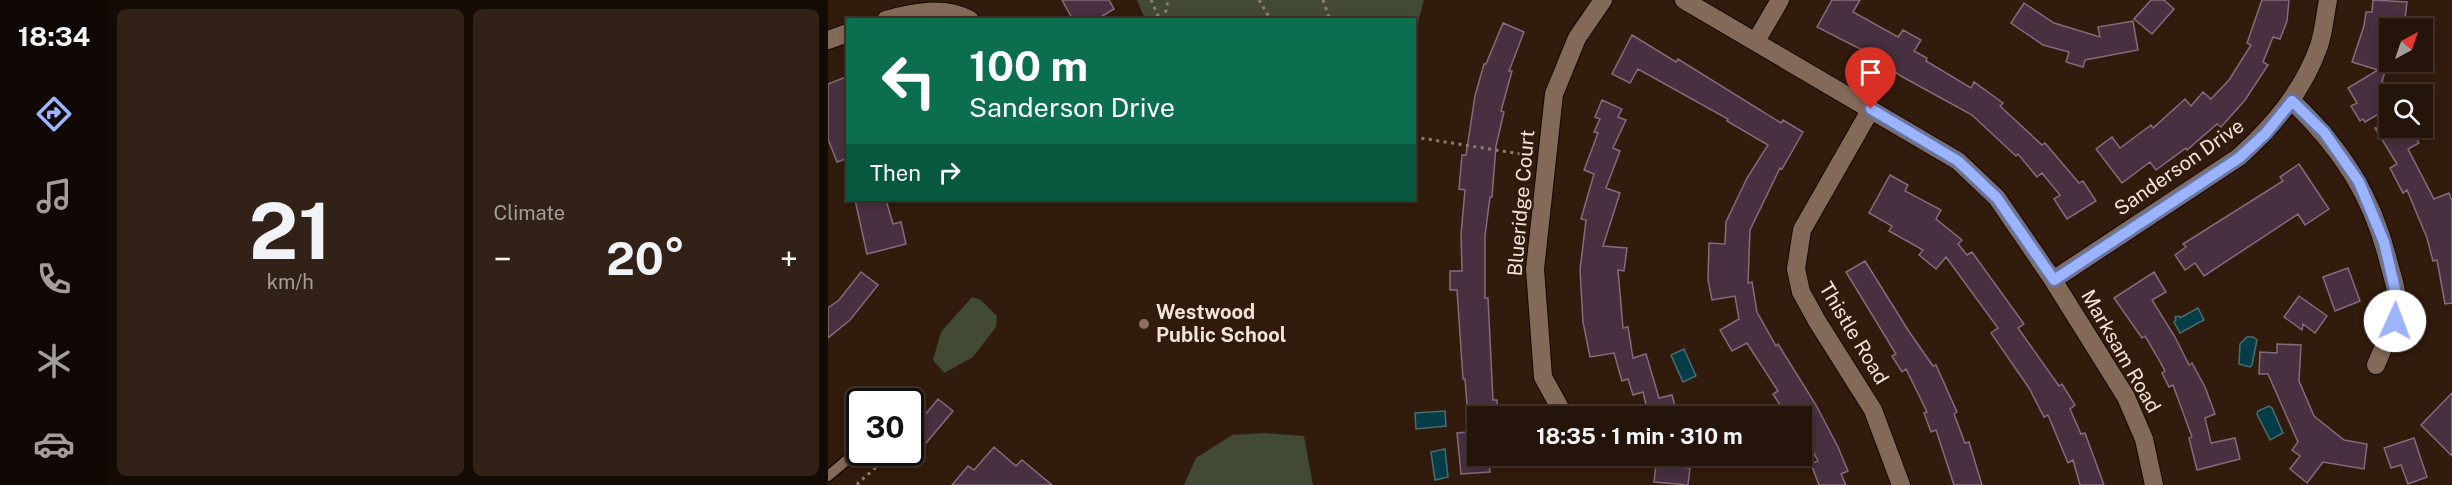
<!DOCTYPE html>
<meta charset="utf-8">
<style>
body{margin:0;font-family:"Public Sans",sans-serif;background:#312117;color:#f1f3f6;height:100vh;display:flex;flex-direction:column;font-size:22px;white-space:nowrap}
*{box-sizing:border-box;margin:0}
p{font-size:20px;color:#a39e9c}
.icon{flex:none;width:33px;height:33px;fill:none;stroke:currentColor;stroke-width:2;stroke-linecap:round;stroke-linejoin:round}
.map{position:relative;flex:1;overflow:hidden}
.drawer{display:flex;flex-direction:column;gap:9px;padding:9px;background:#140b05;width:720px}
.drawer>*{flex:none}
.top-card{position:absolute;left:18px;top:18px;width:570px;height:183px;border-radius:0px;box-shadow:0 3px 9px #0003,0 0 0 2px #42332a;background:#0b6e4f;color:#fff;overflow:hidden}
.needle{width:39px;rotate:40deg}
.fabs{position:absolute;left:1551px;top:18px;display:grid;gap:12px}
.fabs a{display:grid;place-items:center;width:54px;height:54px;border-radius:0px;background:#251409;box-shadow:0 3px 9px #0003,0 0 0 2px #42332a;font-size:30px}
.speed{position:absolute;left:18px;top:388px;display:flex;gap:12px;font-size:30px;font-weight:700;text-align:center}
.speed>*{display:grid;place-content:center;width:78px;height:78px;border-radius:50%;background:#251409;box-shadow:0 3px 9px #0003,0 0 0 2px #42332a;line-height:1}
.speed .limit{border:3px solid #111;border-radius:9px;background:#fff;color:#111}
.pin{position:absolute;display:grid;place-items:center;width:51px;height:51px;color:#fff;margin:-62px -26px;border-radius:50% 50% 50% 0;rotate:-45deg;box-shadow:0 0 6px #0007}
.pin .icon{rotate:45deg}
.me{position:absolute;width:66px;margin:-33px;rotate:2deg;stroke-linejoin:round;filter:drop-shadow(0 0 4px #0008)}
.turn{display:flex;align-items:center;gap:21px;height:126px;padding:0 24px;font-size:27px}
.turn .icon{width:78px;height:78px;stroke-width:2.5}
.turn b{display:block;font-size:42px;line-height:51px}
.then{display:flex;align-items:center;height:57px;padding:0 24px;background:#0003;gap:12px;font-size:22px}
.big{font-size:45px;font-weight:700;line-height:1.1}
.drawer .card{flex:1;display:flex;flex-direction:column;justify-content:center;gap:9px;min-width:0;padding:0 21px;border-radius:9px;background:#312117}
.drawer .dial{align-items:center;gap:0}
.dial b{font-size:78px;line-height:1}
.heat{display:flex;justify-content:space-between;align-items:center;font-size:33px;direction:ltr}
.drawer .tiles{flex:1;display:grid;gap:9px;grid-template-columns:repeat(2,1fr)}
.trip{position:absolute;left:639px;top:406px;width:345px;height:60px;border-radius:0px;background:#251409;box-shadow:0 3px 9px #0003,0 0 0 2px #42332a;font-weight:700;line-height:60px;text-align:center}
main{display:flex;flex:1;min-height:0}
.tabs{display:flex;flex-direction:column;width:108px;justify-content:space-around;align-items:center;background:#0f0804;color:#a39e9c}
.tabs .icon{width:42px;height:42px}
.tabs .active{color:#9cb4fd}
.tabs b{font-size:27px;color:#f1f3f6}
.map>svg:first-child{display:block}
.green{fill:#424934}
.water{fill:#043c47;stroke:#4b6e73;stroke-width:1.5}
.building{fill:#47303f;stroke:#866b7c;stroke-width:1.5}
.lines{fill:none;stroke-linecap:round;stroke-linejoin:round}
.lane-casing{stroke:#180500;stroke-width:13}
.street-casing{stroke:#180500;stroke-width:20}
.path{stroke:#8f7d70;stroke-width:3;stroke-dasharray:3 4.5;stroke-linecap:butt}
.lane{stroke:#836958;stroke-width:10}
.street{stroke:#836958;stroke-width:18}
.route-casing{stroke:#6575a4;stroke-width:15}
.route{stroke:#9cb4fd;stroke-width:10}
.education-dot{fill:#8d6e63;stroke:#311b0c;stroke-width:2}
.labels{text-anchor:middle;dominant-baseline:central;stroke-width:5;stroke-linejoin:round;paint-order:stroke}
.street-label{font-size:20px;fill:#f2e3d9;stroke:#311b0c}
.poi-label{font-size:20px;font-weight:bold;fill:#f2e3d9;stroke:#311b0c;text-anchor:start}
</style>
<main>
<nav class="tabs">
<b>18:34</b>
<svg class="icon active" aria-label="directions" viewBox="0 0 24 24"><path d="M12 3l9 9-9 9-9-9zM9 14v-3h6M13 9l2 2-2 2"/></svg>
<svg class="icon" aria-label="music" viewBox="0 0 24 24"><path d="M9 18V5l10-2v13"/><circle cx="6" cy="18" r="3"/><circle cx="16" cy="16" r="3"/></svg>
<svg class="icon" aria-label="phone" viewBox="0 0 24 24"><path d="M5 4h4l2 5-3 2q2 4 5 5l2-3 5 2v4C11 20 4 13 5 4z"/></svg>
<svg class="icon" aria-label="climate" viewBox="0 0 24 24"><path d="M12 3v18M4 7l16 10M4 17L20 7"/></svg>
<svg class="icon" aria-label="car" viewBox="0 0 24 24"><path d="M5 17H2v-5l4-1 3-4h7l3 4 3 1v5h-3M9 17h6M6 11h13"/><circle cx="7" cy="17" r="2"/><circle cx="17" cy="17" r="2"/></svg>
</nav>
<section class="drawer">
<div class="tiles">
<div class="card dial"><b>21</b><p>km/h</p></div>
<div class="card"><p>Climate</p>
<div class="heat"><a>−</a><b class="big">20°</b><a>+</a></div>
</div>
</div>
</section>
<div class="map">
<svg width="1624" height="485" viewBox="0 0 1624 485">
<rect width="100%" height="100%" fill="#311b0c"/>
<!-- green -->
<path class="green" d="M 309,0 L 596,0 L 587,33 L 586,20 L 317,19 Z
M 144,297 L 153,300 L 169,316 L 168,327 L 145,357 L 116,373 L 105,360 L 113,332 Z
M 437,433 L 476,436 L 485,485 L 356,485 L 368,458 L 404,435 Z"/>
<!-- water -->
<path class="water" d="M 1370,308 L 1376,320 L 1352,333 L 1346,322 L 1348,320 L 1347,317 L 1351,316 L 1352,318 Z
M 1419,337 L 1425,337 L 1429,340 L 1424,365 L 1422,367 L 1411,364 L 1412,344 Z
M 856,349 L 868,376 L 855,382 L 843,355 Z
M 1441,406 L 1444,408 L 1455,433 L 1442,440 L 1429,414 L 1430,411 Z
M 617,411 L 618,426 L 588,429 L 587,413 Z
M 617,449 L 620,477 L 607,480 L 603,452 Z"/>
<!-- building -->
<path class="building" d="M 234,0 L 281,0 L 286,9 L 268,20 L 245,20 Z
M 1004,0 L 1032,0 L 1025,12 L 1070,37 L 1075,30 L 1093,40 L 1086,51 L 1099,58 L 1098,61 L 1143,88 L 1146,82 L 1175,103 L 1172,106 L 1214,145 L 1217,143 L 1251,183 L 1255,181 L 1268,201 L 1239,219 L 1226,199 L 1232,195 L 1214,173 L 1209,177 L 1190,154 L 1188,156 L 1144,115 L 1073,76 L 1054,64 L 1056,61 L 989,27 Z
M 1323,0 L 1336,0 L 1346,9 L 1324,34 L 1306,19 Z
M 1434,0 L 1461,0 L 1459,21 L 1452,39 L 1445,37 L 1435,62 L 1440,65 L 1417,100 L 1393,127 L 1389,124 L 1359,150 L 1358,148 L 1328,170 L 1322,162 L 1294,183 L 1268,149 L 1284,137 L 1292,148 L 1323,125 L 1325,128 L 1357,99 L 1363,106 L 1375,92 L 1383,99 L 1401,80 L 1423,45 L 1419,43 Z
M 1545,0 L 1579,2 L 1576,28 L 1562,26 L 1562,57 L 1554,81 L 1558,87 L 1551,91 L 1561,108 L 1537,122 L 1535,119 L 1532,121 L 1523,106 L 1529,103 L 1520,88 L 1550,70 L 1524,62 L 1536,26 L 1538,12 L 1544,12 Z
M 1196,3 L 1226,23 L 1272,37 L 1270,27 L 1305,21 L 1310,50 L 1257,60 L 1255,67 L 1238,62 L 1241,52 L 1215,45 L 1183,23 Z
M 675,23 L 696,32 L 681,71 L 684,71 L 673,111 L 676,112 L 668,146 L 664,197 L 662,197 L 657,236 L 657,298 L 660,298 L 665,400 L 669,400 L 670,417 L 640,417 L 637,379 L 635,379 L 629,290 L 622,290 L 622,271 L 634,271 L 633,234 L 637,190 L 631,189 L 634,155 L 638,155 L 647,96 L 656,64 L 658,64 Z
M 804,35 L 848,62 L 850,59 L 953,123 L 955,120 L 975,132 L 954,169 L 952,168 L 922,230 L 920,283 L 924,282 L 929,312 L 948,346 L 950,344 L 988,405 L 1010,447 L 1020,471 L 1013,474 L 1018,485 L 991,485 L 983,464 L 990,461 L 974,431 L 974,417 L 960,417 L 945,394 L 950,391 L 919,343 L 904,351 L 892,330 L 911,319 L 907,296 L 884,300 L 880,280 L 881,243 L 897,244 L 898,222 L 919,178 L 940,145 L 899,121 L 900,119 L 810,69 L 802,83 L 784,74 Z
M 20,76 L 20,158 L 9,162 L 0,139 L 0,84 Z
M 774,100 L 794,109 L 790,117 L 798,120 L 785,148 L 792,151 L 778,188 L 792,193 L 775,246 L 799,248 L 796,271 L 790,270 L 795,328 L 800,327 L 805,358 L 818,354 L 831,398 L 844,395 L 850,417 L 821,417 L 815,392 L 805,395 L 800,379 L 794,381 L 786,353 L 762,357 L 755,322 L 752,270 L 758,220 L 753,219 L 766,174 L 756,170 L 770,133 L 766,132 L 772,119 L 767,117 Z
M 1547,128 L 1583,128 L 1591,143 L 1580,149 L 1606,199 L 1621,193 L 1624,201 L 1624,303 L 1617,304 L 1609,260 L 1605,261 L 1599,238 L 1579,190 L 1575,193 L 1562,168 L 1569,164 Z
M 1471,164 L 1501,209 L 1477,225 L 1470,214 L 1376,276 L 1367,263 L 1357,270 L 1347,255 L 1358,247 L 1355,244 L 1455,181 L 1452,177 Z
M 1062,175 L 1080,185 L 1077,191 L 1113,210 L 1108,219 L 1134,240 L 1130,244 L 1139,255 L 1144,252 L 1196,324 L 1190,328 L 1231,386 L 1234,384 L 1247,405 L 1242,409 L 1253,434 L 1257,433 L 1276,485 L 1252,485 L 1245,460 L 1240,463 L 1220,415 L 1216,417 L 1201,388 L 1163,333 L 1170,328 L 1118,257 L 1108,269 L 1091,255 L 1095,250 L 1061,231 L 1064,226 L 1041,213 Z
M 27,200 L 58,200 L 65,224 L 73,222 L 78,244 L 39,254 Z
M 1037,261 L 1080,330 L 1105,366 L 1108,365 L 1129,412 L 1126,414 L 1137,443 L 1141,442 L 1154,485 L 1126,485 L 1108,430 L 1103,432 L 1096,413 L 1099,412 L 1078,369 L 1074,372 L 1064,356 L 1068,354 L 1018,272 Z
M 1520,268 L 1532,301 L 1507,311 L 1495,277 Z
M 33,272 L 50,285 L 22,320 L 0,338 L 0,308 L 11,300 Z
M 1326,272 L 1338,292 L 1324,300 L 1347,337 L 1361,365 L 1364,363 L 1377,387 L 1387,414 L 1377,418 L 1383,443 L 1407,438 L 1412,459 L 1369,470 L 1361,438 L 1364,437 L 1345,385 L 1341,387 L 1334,373 L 1337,371 L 1330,358 L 1317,336 L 1314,338 L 1286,298 Z
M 1471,296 L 1499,316 L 1487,333 L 1475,324 L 1474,330 L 1456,317 Z
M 1449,344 L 1473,345 L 1471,381 L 1486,416 L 1516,440 L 1539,444 L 1536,469 L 1495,462 L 1479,483 L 1462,469 L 1472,456 L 1464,450 L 1470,442 L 1440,374 L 1431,374 L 1432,352 L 1449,353 Z
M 1624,393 L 1624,456 L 1593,425 Z
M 110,399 L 125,411 L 82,462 L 82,433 Z
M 650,431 L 650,456 L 661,456 L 662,472 L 633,474 L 629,433 Z
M 1586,438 L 1599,477 L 1580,484 L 1573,465 L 1563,468 L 1556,448 Z
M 166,447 L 188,466 L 194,460 L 224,485 L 124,485 L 140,466 L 146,470 Z
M 829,456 L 854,456 L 853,467 L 862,468 L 860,485 L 826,482 Z"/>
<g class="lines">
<!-- lane casing -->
<g class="lane-casing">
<path id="lane" d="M 0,476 L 32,449"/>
</g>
<!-- street casing -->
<g class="street-casing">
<path id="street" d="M 856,0 L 1130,161 L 1169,198 L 1225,280 L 1298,397 L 1316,439 L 1326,485
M 58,20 C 85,12 116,6 142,20
M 0,40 L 20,33
M 928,41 L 952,0
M 1464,101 C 1514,149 1545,197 1561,264 C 1564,275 1569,289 1569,300 C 1569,323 1556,344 1548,365
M 1043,109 L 974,230 L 968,269 L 973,292 L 989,321 L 1045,410 L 1073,485
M 1225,280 L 1411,157 C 1446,125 1475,91 1491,46 C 1496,31 1497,15 1500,0
M 737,417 L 715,377 L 707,269 L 726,94 L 749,38 L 775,0"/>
</g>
<!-- path -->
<path class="path" d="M 323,0 L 332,20
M 431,0 L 443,20
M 495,0 L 502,20
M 336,20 L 340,0
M 586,137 L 693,154
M 30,485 L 30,483 L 59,458 L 57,453"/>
<!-- lane -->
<use href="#lane" class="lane"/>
<!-- street -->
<use href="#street" class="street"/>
</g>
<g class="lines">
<!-- route casing -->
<g class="route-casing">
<path id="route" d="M 1043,109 L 1130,161 L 1169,198 L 1226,280 L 1411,158 L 1438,133 L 1464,101 L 1496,132 L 1531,182 L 1556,242 L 1569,298 L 1567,321"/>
</g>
<!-- route -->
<use href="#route" class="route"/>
</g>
<!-- markers -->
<circle class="education-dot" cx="316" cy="324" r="6"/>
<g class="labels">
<!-- street labels -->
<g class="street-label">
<text transform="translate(1351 167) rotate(-35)">Sanderson Drive</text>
<text transform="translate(693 203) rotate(-85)">Blueridge Court</text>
<text transform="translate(1026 333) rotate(59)">Thistle Road</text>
<text transform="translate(1293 351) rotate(60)">Marksam Road</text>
</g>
<!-- poi labels -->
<g class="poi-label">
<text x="328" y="312">Westwood<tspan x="328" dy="23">Public School</tspan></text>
</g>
</g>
</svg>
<div class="fabs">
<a><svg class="needle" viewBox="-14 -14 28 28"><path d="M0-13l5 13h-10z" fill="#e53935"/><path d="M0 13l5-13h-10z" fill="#a39e9c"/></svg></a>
<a><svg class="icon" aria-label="search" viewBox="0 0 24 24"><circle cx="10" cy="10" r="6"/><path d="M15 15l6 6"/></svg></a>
</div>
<div class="speed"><div class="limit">30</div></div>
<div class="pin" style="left:1043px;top:109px;background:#d93025"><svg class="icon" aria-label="arrive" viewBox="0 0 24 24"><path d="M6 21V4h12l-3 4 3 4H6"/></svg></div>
<svg class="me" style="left:1567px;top:321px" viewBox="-20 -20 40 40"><circle r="19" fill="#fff"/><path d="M0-13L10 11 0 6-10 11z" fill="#9cb4fd"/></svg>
<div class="trip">18:35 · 1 min · 310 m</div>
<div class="top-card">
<div class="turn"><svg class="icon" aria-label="left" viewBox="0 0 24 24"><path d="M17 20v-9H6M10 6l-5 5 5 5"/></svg><div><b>100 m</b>Sanderson Drive</div></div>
<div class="then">Then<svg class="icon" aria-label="right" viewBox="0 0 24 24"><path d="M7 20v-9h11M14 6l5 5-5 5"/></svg></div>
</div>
</div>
</main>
